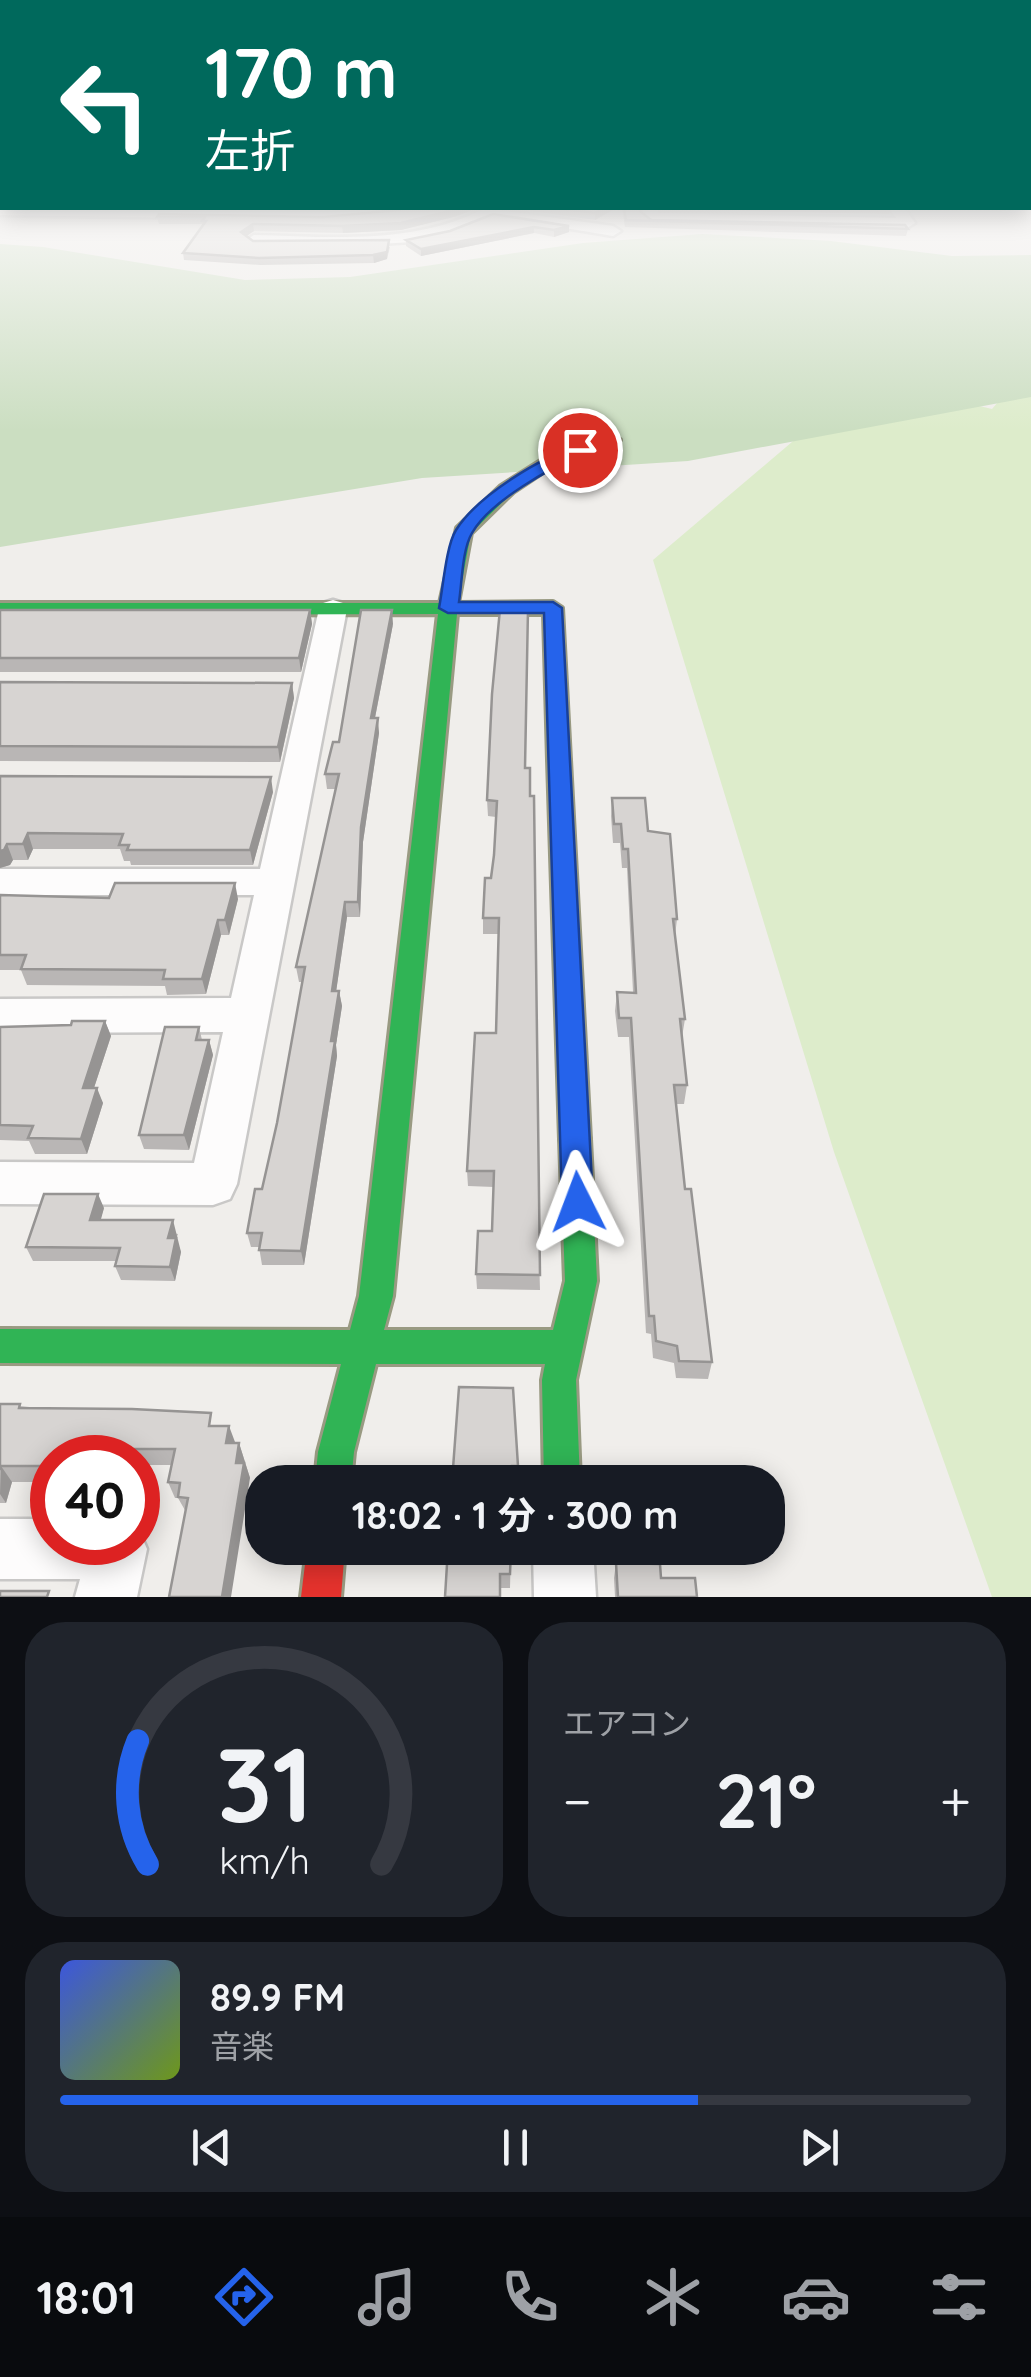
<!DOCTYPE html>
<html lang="ja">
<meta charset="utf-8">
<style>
body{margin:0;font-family:Quicksand,"Noto Sans JP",sans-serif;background:#20242c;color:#f1f3f6;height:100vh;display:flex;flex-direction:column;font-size:38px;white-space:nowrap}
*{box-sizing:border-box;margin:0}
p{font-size:32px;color:#9ea1a6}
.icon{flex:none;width:55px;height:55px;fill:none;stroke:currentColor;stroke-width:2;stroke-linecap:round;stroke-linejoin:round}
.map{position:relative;height:1597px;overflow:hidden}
.sheet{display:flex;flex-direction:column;gap:25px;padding:25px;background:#0d0f14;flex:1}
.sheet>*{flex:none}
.guide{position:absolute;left:0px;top:0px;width:1032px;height:210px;box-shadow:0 5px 25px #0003;background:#00695c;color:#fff;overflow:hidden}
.speed{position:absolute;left:30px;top:1435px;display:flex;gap:20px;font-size:50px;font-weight:700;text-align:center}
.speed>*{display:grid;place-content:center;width:130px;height:130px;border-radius:50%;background:#171b24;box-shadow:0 5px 25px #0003;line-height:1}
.speed .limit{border:15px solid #d22;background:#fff;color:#111}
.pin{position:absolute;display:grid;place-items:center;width:85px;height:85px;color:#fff;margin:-42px;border:5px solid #fff;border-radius:50%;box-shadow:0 2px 10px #0007}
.me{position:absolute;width:110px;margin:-55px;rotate:357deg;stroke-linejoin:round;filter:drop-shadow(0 0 8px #0008)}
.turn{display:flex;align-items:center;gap:35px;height:210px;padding:0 40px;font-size:45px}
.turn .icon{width:130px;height:130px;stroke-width:2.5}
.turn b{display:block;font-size:70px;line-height:85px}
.big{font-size:75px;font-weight:700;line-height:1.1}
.sheet .tile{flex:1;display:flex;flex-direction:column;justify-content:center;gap:15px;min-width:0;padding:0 35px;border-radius:40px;background:#20242c}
.sheet .dial{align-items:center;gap:0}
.dial svg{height:260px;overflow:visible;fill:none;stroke:#363941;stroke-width:7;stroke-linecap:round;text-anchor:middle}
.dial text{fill:#f1f3f6;stroke:none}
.song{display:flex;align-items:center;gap:30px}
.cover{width:120px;height:120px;border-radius:15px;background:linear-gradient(135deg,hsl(230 70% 55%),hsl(80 70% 35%))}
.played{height:10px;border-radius:5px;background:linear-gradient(90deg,#2563eb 70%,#363941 70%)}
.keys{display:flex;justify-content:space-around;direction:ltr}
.heat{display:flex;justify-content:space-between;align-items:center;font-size:55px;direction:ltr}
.sheet .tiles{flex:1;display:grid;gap:25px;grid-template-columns:1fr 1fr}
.tile:last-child{grid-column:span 2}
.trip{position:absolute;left:245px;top:1465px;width:540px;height:100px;border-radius:40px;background:#171b24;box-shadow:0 5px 25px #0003;font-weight:700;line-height:100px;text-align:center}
.tab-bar{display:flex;height:160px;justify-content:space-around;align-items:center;background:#090b0e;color:#9ea1a6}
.tab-bar .icon{width:70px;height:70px}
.tab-bar .on{color:#2563eb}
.tab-bar b{font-size:45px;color:#f1f3f6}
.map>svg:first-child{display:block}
.grass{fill:#ddeccb}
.forest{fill:#cbdec1}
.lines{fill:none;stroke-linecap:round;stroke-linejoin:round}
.street-casing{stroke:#c9c8c7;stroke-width:5}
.fast-casing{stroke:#999a82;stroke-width:6}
.slow-casing{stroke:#999a82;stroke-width:6}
.jam-casing{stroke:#999a82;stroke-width:6}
.street{fill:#fdfcfc;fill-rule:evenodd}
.fast{fill:#30b455;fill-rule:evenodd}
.slow{fill:#ff9f0a;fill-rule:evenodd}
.jam{fill:#e5322d;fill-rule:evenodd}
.wall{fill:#b9b6b5}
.shaded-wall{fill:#969493}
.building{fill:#d7d4d2;stroke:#969493;stroke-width:2.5}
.route{fill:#2563eb;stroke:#184099;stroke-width:2.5}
</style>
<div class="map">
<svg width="1031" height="1597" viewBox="0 0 1031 1597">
<rect width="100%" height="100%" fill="#f0eeeb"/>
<!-- grass -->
<path class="grass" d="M 1031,364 L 1031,1597 L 992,1597 L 834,1152 L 653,560 L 866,379 L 992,409 Z"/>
<!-- forest -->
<path class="forest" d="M 702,234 L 831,241 L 952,256 L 1031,255 L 1031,397 L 688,461 L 422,478 L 0,547 L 0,244 L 43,247 L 245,280 L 350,277 L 583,243 Z"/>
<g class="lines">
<!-- street casing -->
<g class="street-casing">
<path id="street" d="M 0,208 L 407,208 L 399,213 L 324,220 L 0,215 Z
M 485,208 L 613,226 L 621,231 L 613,236 L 493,216 L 449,234 L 412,242 L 346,246 L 254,245 L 246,240 L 254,235 C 331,237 416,245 485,208 Z
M 642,208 L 658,208 L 658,213 L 896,218 L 889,208 L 905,208 L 915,223 L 907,228 L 651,223 L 643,218 Z
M 333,600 L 343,603 L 347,609 L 237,1184 L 230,1199 L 213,1205 L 0,1204 L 0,1162 L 194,1163 L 223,1032 L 0,1033 L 0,999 L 231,998 L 254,895 L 0,895 L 0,869 L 260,869 L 319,609 L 323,603 Z
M 0,1519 L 52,1519 L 52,1542 L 138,1542 L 138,1528 L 147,1549 L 137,1597 L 75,1597 L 80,1579 L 0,1579 Z
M 533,1548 L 593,1548 L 596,1597 L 534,1597 Z"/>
</g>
<!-- fast casing -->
<g class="fast-casing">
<path id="fast" d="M 608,437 L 620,440 L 552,466 L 513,492 L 471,533 L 458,603 L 553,602 L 562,608 L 570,760 L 559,767 L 548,760 L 544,614 L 457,614 L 393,1296 L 384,1330 L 553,1330 L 565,1281 L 560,1139 L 564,1130 L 575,1126 L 586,1130 L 590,1139 L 597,1281 L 576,1380 L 580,1482 L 544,1482 L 542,1380 L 545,1364 L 376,1364 L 354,1452 L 351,1482 L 315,1482 L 318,1452 L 341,1364 L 0,1363 L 0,1329 L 350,1330 L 359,1296 L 438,614 L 0,615 L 0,603 L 440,603 L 457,528 L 501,486 L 542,460 Z"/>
</g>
<!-- slow casing -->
<g class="slow-casing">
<path id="slow" d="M 559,753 L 570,760 L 590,1139 L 586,1148 L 575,1152 L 564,1148 L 560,1139 L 548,760 Z"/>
</g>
<!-- jam casing -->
<g class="jam-casing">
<path id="jam" d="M 307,1548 L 345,1548 L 341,1597 L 301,1597 Z"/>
</g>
<!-- street -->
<use href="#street" class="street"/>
<!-- fast -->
<use href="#fast" class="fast"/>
<!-- slow -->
<use href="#slow" class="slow"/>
<!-- jam -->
<use href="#jam" class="jam"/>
</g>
<!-- wall -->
<path class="wall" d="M 509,208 L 616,208 L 595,220 Z
M 622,208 L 641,208 L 640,212 L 651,220 L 908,229 L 906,236 L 625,227 Z
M 660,208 L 890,208 L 889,214 L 662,209 Z
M 399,210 L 457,216 L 401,230 L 343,233 L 254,231 L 247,236 L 253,241 L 390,247 L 387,259 L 374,263 L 260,265 L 184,260 L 183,253 L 202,227 L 202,224 L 159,224 L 157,217 L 323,217 Z
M 493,214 L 569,232 L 554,237 L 534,233 L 421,256 L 406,246 L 406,240 L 450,231 Z
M 0,610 L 310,610 L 312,624 L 301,672 L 0,672 Z
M 393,624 L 375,718 L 379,733 L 363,842 L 360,917 L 347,917 L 336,991 L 339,991 L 342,1006 L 336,1045 L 337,1056 L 304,1265 L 262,1265 L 259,1247 L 251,1247 L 247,1233 L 262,1189 L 277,1123 L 302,982 L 299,982 L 296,967 L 336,789 L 327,789 L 325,774 Z
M 0,682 L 292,683 L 294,698 L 280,762 L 0,761 Z
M 525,768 L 540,1290 L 477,1289 L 476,1274 L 492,1231 L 494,1187 L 468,1186 L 467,1171 L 496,1033 L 499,934 L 483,934 L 483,918 L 494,855 L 496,817 L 488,816 L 487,800 Z
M 0,776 L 273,792 L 253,865 L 131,865 L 130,861 L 124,861 L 120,849 L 33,849 L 28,860 L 13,860 L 10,865 L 0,868 Z
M 612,798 L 648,831 L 677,919 L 675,936 L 685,1019 L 682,1037 L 687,1085 L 684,1104 L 676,1104 L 685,1189 L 712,1362 L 708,1379 L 676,1378 L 674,1363 L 653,1358 L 651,1334 L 646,1333 L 629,1037 L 618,1037 L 615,1011 L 617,992 L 633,992 L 627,868 L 622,868 L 620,843 L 613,843 L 611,816 Z
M 0,895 L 109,898 L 238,899 L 229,935 L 221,935 L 206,994 L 167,995 L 165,986 L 27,985 L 21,970 L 0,970 Z
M 105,1021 L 111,1036 L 94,1088 L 103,1103 L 87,1154 L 35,1154 L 29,1141 L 0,1140 L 0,1027 L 48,1027 Z
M 199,1027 L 202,1040 L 209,1040 L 213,1055 L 189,1150 L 144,1149 L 139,1135 Z
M 104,1208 L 100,1220 L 178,1234 L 176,1239 L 181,1252 L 175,1281 L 121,1280 L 115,1266 L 116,1261 L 33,1261 L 26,1247 Z
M 513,1388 L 518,1482 L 452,1482 Z
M 0,1404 L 216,1426 L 235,1443 L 239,1443 L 250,1478 L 186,1512 L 178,1498 L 175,1498 L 168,1482 L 172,1465 L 138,1465 L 138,1458 L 52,1458 L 52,1482 L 12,1482 L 6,1503 L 0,1503 Z
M 448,1548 L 511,1548 L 510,1588 L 500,1588 Z
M 616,1563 L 661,1578 L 697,1597 L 615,1597 L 614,1578 Z"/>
<!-- shaded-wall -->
<path class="shaded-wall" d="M 461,208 L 478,208 L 457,216 L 401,230 L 343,233 L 342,226 Z
M 604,208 L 616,208 L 595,220 L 595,213 Z
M 253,224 L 254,231 L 242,239 L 241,232 Z
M 569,226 L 569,232 L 554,237 L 554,230 Z
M 534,227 L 534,233 L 421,256 L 421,249 Z
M 389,240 L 387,259 L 374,263 L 373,255 Z
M 310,610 L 312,624 L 301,672 L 299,658 Z
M 392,610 L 393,624 L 372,733 L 371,718 Z
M 292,683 L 294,698 L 280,762 L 278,747 Z
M 378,718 L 379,733 L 363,842 L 360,917 L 358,902 L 361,827 Z
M 271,777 L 273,792 L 253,865 L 250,850 Z
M 28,833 L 33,849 L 28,860 L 23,844 Z
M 7,844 L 13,860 L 10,865 L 0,868 L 0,851 Z
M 235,883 L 238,899 L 229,935 L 225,920 Z
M 345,902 L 347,917 L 334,1006 L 332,991 Z
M 218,920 L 221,935 L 206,994 L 202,979 Z
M 339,991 L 342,1006 L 336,1045 L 337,1056 L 304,1265 L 301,1251 Z
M 105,1021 L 111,1036 L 89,1103 L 83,1088 Z
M 209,1040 L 213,1055 L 189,1150 L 184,1135 Z
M 97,1088 L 103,1103 L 87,1154 L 81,1139 Z
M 98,1194 L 104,1208 L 97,1234 L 90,1220 Z
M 173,1220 L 181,1252 L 175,1281 L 170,1267 L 168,1238 Z
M 229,1426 L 235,1442 L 232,1459 L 226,1443 Z
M 239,1443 L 250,1478 L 231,1597 L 222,1597 Z
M 1,1466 L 12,1482 L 6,1503 L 0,1494 Z"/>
<!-- building -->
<path class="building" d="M 402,208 L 461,208 L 401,223 L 342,226 L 253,224 L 241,232 L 253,241 L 389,240 L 387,252 L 373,255 L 259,258 L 183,253 L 206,221 L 202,221 L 205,217 L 157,217 L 159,214 L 323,217 L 399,210 Z
M 558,208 L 604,208 L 595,213 Z
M 624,208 L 640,208 L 640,211 L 651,220 L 905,225 L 908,229 L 626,220 Z
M 493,214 L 569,226 L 554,230 L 534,227 L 421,249 L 406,240 L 450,231 Z
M 500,609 L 528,609 L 525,768 L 530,768 L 530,796 L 534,796 L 540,1275 L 476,1274 L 478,1231 L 492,1231 L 494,1171 L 467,1171 L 475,1033 L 496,1033 L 499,918 L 483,918 L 485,878 L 491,878 L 494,855 L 497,801 L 487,800 L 492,694 Z
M 0,610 L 310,610 L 299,658 L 0,658 Z
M 361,610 L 392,610 L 371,718 L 378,718 L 361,827 L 358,902 L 345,902 L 332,991 L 339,991 L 331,1041 L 335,1041 L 301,1251 L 259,1250 L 262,1233 L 247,1233 L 255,1189 L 262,1189 L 277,1123 L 305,967 L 296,967 L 339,774 L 325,774 L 333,742 L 339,742 Z
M 0,682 L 292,683 L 278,747 L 0,746 Z
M 0,776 L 271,777 L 250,850 L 127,850 L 129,845 L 119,845 L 123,834 L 28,833 L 23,844 L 7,844 L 4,850 L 0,851 Z
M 612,798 L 645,798 L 648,831 L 670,834 L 677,919 L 673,919 L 685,1019 L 680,1019 L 687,1085 L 674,1085 L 685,1189 L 691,1189 L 712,1362 L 679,1361 L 677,1346 L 656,1341 L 654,1316 L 649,1316 L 631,1018 L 619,1018 L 617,992 L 636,993 L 628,849 L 623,849 L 621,824 L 614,824 Z
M 115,883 L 235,883 L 225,920 L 218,920 L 202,979 L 163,979 L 165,970 L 21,969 L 26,955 L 0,955 L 0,895 L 109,898 Z
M 72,1021 L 105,1021 L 83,1088 L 97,1088 L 81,1139 L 28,1138 L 33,1126 L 0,1125 L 0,1027 L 71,1025 Z
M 165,1027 L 199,1027 L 196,1040 L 209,1040 L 184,1135 L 139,1135 Z
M 44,1194 L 98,1194 L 90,1220 L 173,1220 L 168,1238 L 176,1238 L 170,1267 L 115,1266 L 120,1248 L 26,1247 Z
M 459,1387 L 513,1388 L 518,1466 L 512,1466 L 512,1482 L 452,1482 Z
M 0,1404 L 20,1404 L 19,1408 L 132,1409 L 211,1413 L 209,1426 L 229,1426 L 226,1443 L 239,1443 L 236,1463 L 244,1463 L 222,1597 L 169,1597 L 188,1498 L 178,1497 L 180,1483 L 168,1482 L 175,1449 L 123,1449 L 121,1458 L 52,1458 L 52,1466 L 1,1466 L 0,1470 Z
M 448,1548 L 511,1548 L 510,1574 L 500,1574 L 500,1597 L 445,1597 Z
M 616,1563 L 660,1564 L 661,1578 L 695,1578 L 697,1597 L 618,1597 Z
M 0,1591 L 49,1591 L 47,1597 L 0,1597 Z"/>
<!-- sky -->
<linearGradient id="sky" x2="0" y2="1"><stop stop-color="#97c4e6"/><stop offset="0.48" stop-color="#f8f7f6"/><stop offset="1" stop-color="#f8f7f6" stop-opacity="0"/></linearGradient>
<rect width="1031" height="431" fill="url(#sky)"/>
<!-- route -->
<path class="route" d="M 580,445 L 585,447 L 585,453 C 552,467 490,501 472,533 C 462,550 462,583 459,602 L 553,602 L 562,608 L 593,1202 L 589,1212 L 578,1216 L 567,1212 L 562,1202 L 544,613 L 448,613 L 439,608 C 443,588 446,546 456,530 C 478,495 541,457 580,445 Z"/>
</svg>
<div class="speed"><div class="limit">40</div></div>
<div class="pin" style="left:580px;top:450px;background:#d93025"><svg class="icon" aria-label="arrive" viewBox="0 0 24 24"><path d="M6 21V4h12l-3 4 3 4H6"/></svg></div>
<svg class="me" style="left:578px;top:1202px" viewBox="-20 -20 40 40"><path d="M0-17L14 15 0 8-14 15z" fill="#2563eb" stroke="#fff" stroke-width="4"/></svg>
<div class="trip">18:02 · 1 分 · 300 m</div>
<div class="guide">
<div class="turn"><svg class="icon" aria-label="left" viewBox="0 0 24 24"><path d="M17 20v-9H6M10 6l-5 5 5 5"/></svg><div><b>170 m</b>左折</div></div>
</div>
</div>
<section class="sheet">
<div class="tiles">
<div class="tile dial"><svg viewBox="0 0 100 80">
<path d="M14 69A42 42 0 1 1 86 69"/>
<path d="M14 69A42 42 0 0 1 11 31" stroke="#2563eb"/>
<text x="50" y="56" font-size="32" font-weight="700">31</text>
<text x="50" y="72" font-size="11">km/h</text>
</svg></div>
<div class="tile"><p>エアコン</p>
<div class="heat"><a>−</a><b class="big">21°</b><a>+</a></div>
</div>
<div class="tile">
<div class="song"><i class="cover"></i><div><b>89.9 FM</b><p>音楽</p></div></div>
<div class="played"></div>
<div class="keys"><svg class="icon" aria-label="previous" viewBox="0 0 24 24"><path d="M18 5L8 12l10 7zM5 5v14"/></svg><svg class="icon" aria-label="pause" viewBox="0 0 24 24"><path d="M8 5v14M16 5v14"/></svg><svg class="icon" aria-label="next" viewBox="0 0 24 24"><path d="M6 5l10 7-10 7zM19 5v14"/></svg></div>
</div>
</div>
</section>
<nav class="tab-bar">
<b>18:01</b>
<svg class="icon on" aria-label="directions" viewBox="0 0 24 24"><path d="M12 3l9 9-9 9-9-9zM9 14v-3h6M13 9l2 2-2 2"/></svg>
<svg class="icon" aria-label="music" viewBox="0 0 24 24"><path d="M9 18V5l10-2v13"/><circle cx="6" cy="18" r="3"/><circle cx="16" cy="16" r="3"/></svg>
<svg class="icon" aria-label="phone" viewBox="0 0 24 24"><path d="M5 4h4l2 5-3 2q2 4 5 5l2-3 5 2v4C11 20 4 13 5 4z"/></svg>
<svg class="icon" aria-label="climate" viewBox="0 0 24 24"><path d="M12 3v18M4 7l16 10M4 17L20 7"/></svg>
<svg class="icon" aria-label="car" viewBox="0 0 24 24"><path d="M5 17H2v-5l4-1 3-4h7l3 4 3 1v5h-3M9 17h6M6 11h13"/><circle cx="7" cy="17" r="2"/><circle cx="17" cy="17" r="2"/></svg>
<svg class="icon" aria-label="filters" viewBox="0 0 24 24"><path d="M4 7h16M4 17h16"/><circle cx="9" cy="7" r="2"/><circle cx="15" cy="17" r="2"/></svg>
</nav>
